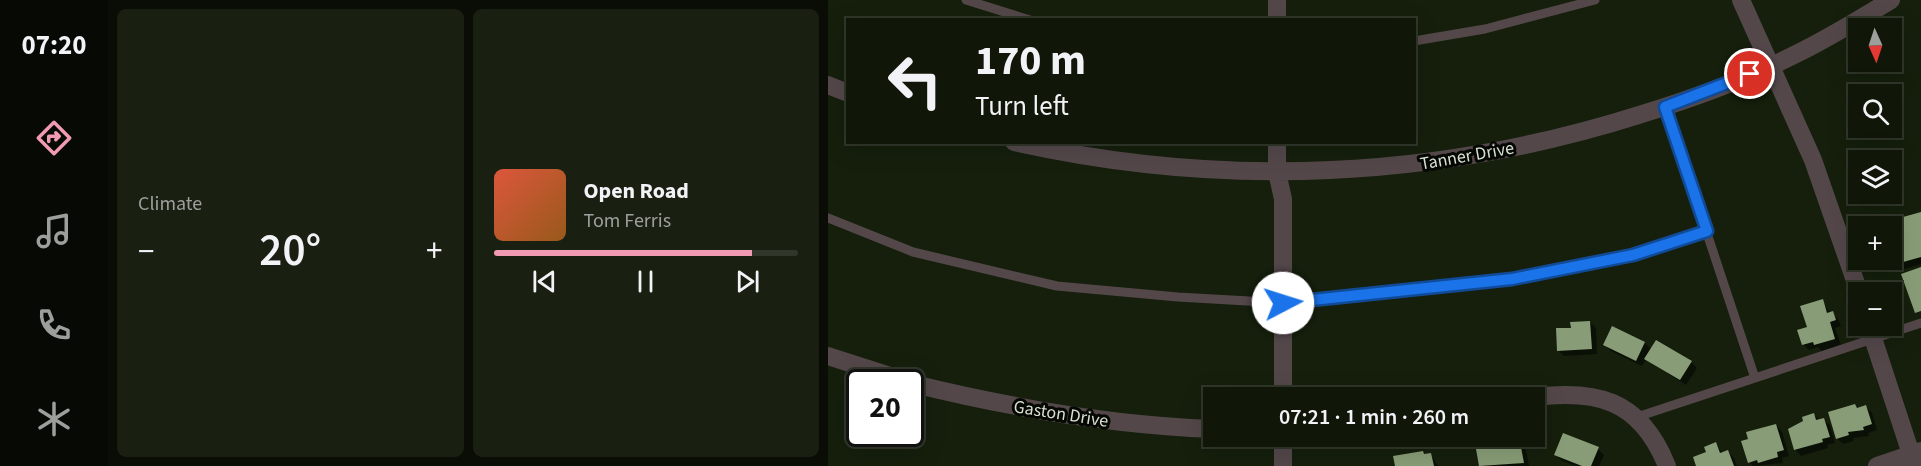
<!DOCTYPE html>
<meta charset="utf-8">
<style>
body{margin:0;font-family:"Source Sans 3",sans-serif;background:#192012;color:#f1f3f6;height:100vh;display:flex;flex-direction:column;font-size:22px;white-space:nowrap}
*{box-sizing:border-box;margin:0}
p{font-size:20px;color:#9c9f9c}
.icon{flex:none;width:33px;height:33px;fill:none;stroke:currentColor;stroke-width:2;stroke-linecap:round;stroke-linejoin:round}
.map{position:relative;flex:1;overflow:hidden}
.panel{display:flex;flex-direction:column;gap:9px;padding:9px;background:#090d05;width:720px}
.panel>*{flex:none}
.hud{position:absolute;left:18px;top:18px;width:570px;height:126px;border-radius:0px;box-shadow:0 6px 24px #0002,0 0 0 2px #30362a;background:#101709;color:#f1f3f6;overflow:hidden}
.needle{width:39px;rotate:177deg}
.controls{position:absolute;left:1020px;top:18px;display:grid;gap:12px}
.controls a{display:grid;place-items:center;width:54px;height:54px;border-radius:0px;background:#101709;box-shadow:0 6px 24px #0002,0 0 0 2px #30362a;font-size:30px}
.speed{position:absolute;left:18px;top:369px;display:flex;gap:12px;font-size:30px;font-weight:700;text-align:center}
.speed>*{display:grid;place-content:center;width:78px;height:78px;border-radius:50%;background:#101709;box-shadow:0 6px 24px #0002,0 0 0 2px #30362a;line-height:1}
.speed .limit{border:3px solid #111;border-radius:9px;background:#fff;color:#111}
.pin{position:absolute;display:grid;place-items:center;width:51px;height:51px;color:#fff;margin:-26px;border:3px solid #fff;border-radius:50%;box-shadow:0 2px 6px #0007}
.me{position:absolute;width:66px;margin:-33px;rotate:85deg;stroke-linejoin:round;filter:drop-shadow(0 0 4px #0008)}
.turn{display:flex;align-items:center;gap:21px;height:126px;padding:0 30px;font-size:27px}
.turn .icon{width:78px;height:78px;stroke-width:2.5}
.turn b{display:block;font-size:42px;line-height:51px}
.big{font-size:45px;font-weight:600;line-height:1.1}
.panel .card{flex:1;display:flex;flex-direction:column;justify-content:center;gap:9px;min-width:0;padding:0 21px;border-radius:9px;background:#192012}
.song{display:flex;align-items:center;gap:18px}
.cover{width:72px;height:72px;border-radius:9px;background:linear-gradient(135deg,hsl(10 70% 55%),hsl(30 70% 35%))}
.played{height:6px;border-radius:3px;background:linear-gradient(90deg,#f19ab4 85%,#30362a 85%)}
.keys{display:flex;justify-content:space-around;direction:ltr}
.heat{display:flex;justify-content:space-between;align-items:center;font-size:33px;direction:ltr}
.panel .tiles{flex:1;display:grid;gap:9px;grid-template-columns:repeat(2,1fr)}
.trip{position:absolute;left:375px;top:387px;width:342px;height:60px;border-radius:0px;background:#101709;box-shadow:0 6px 24px #0002,0 0 0 2px #30362a;font-weight:600;line-height:60px;text-align:center}
main{display:flex;flex:1;min-height:0}
.tabs{display:flex;flex-direction:column;width:108px;justify-content:space-around;align-items:center;background:#060904;color:#9c9f9c}
.tabs .icon{width:42px;height:42px}
.tabs .current{color:#f19ab4}
.tabs b{font-size:27px;color:#f1f3f6}
.map>svg:first-child{display:block}
.shadow{fill:#0007}
.building{fill:#889d77}
.lines{fill:none;stroke-linecap:round;stroke-linejoin:round}
.service{stroke:#53474a;stroke-width:9}
.minor{stroke:#53474a;stroke-width:18}
.tertiary{stroke:#53474a;stroke-width:18}
.route-casing{stroke:#114b97;stroke-width:15}
.route{stroke:#1a73e8;stroke-width:10}
.labels{text-anchor:middle;dominant-baseline:central;stroke-width:6;stroke-linejoin:round;paint-order:stroke}
.street-label{font-size:18px;fill:#d8dfd3;stroke:#040702}
</style>
<main>
<nav class="tabs">
<b>07:20</b>
<svg class="icon current" aria-label="directions" viewBox="0 0 24 24"><path d="M12 3l9 9-9 9-9-9zM9 14v-3h6M13 9l2 2-2 2"/></svg>
<svg class="icon" aria-label="music" viewBox="0 0 24 24"><path d="M9 18V5l10-2v13"/><circle cx="6" cy="18" r="3"/><circle cx="16" cy="16" r="3"/></svg>
<svg class="icon" aria-label="phone" viewBox="0 0 24 24"><path d="M5 4h4l2 5-3 2q2 4 5 5l2-3 5 2v4C11 20 4 13 5 4z"/></svg>
<svg class="icon" aria-label="climate" viewBox="0 0 24 24"><path d="M12 3v18M4 7l16 10M4 17L20 7"/></svg>
</nav>
<section class="panel">
<div class="tiles">
<div class="card"><p>Climate</p>
<div class="heat"><a>−</a><b class="big">20°</b><a>+</a></div>
</div>
<div class="card">
<div class="song"><i class="cover"></i><div><b>Open Road</b><p>Tom Ferris</p></div></div>
<div class="played"></div>
<div class="keys"><svg class="icon" aria-label="previous" viewBox="0 0 24 24"><path d="M18 5L8 12l10 7zM5 5v14"/></svg><svg class="icon" aria-label="pause" viewBox="0 0 24 24"><path d="M8 5v14M16 5v14"/></svg><svg class="icon" aria-label="next" viewBox="0 0 24 24"><path d="M6 5l10 7-10 7zM19 5v14"/></svg></div>
</div>
</div>
</section>
<div class="map">
<svg width="1093" height="466" viewBox="0 0 1093 466">
<rect width="100%" height="100%" fill="#151f0c"/>
<!-- shadow -->
<path class="shadow" d="M 1093,213 L 1093,264 L 1076,269 L 1070,263 L 1064,241 L 1064,226 L 1059,226 L 1058,223 Z
M 994,301 L 1002,313 L 1010,319 L 1013,326 L 1007,328 L 1013,345 L 994,351 L 990,347 L 981,350 L 975,344 Z
M 762,322 L 768,328 L 769,354 L 736,356 L 730,350 L 744,329 Z
M 817,343 L 824,350 L 863,362 L 869,368 L 858,385 L 818,359 L 814,366 L 783,351 L 777,345 Z
M 1027,405 L 1031,409 L 1038,407 L 1044,413 L 1049,430 L 1040,433 L 1041,436 L 1025,438 L 1026,441 L 1015,444 L 1009,438 Z
M 985,415 L 1002,425 L 1007,443 L 999,445 L 1000,448 L 973,456 L 967,449 Z
M 948,425 L 954,432 L 961,456 L 954,458 L 955,463 L 925,466 L 921,462 L 922,440 Z
M 692,444 L 698,450 L 701,466 L 652,466 L 650,451 Z
M 888,444 L 895,454 L 900,452 L 906,458 L 909,466 L 870,466 Z
M 770,449 L 776,455 L 771,466 L 748,466 L 734,461 L 728,455 Z
M 603,455 L 610,466 L 568,466 L 597,456 Z"/>
<!-- building -->
<path class="building" d="M 1093,212 L 1093,257 L 1068,264 L 1064,247 L 1064,226 L 1058,226 L 1057,222 Z
M 1093,267 L 1093,311 L 1087,313 L 1073,274 Z
M 995,299 L 999,313 L 1005,311 L 1008,320 L 1002,322 L 1007,339 L 986,345 L 985,342 L 974,345 L 969,330 L 979,327 L 972,306 Z
M 762,321 L 764,349 L 729,351 L 728,328 L 743,328 L 742,322 Z
M 784,326 L 817,342 L 808,361 L 775,345 Z
M 828,340 L 864,361 L 852,380 L 816,359 Z
M 1027,404 L 1029,408 L 1038,405 L 1044,424 L 1035,427 L 1036,430 L 1020,432 L 1021,435 L 1008,439 L 1000,412 Z
M 986,413 L 988,420 L 996,418 L 1002,437 L 994,439 L 995,442 L 966,450 L 960,429 L 975,421 L 974,417 Z
M 948,424 L 956,450 L 949,452 L 950,457 L 930,463 L 929,460 L 920,463 L 913,441 L 920,439 L 918,432 Z
M 735,433 L 771,447 L 763,466 L 754,466 L 726,455 Z
M 692,442 L 696,463 L 651,466 L 648,449 Z
M 888,442 L 892,453 L 900,450 L 906,466 L 868,466 L 865,457 L 878,452 L 876,447 Z
M 595,451 L 596,454 L 603,453 L 606,466 L 567,466 L 565,456 Z"/>
<g class="lines">
<!-- service -->
<path class="service" d="M 138,0 L 202,20
M 586,41 L 657,29 L 767,0
M 837,107 L 927,378
M 0,218 L 85,252 L 229,286 L 350,297 L 455,303 L 684,279 L 805,255 L 879,231
M 809,417 L 1093,323"/>
<!-- minor -->
<path class="minor" d="M 449,0 L 449,20
M 0,85 L 20,93
M 186,142 C 396,189 610,179 814,114 C 866,98 919,79 968,54 C 1001,38 1032,19 1063,0
M 449,142 L 449,172 L 455,199 L 455,398
M 0,356 L 81,382
M 82,383 C 183,408 282,425 386,429
M 700,398 C 768,388 812,399 839,466
M 455,436 L 455,466"/>
<!-- tertiary -->
<path class="tertiary" d="M 913,0 L 985,160 L 1031,292
M 1041,326 L 1087,466
M 1049,466 L 1093,451"/>
</g>
<g class="lines">
<!-- route casing -->
<g class="route-casing">
<path id="route" d="M 455,303 L 684,279 L 805,255 L 879,231 L 837,107 L 922,74"/>
</g>
<!-- route -->
<use href="#route" class="route"/>
</g>
<g class="labels">
<!-- street labels -->
<g class="street-label">
<text transform="translate(639 156) rotate(-10)">Tanner Drive</text>
<text transform="translate(233 414) rotate(9)">Gaston Drive</text>
</g>
</g>
</svg>
<div class="controls">
<a><svg class="needle" viewBox="-14 -14 28 28"><path d="M0-13l5 13h-10z" fill="#e53935"/><path d="M0 13l5-13h-10z" fill="#9c9f9c"/></svg></a>
<a><svg class="icon" aria-label="search" viewBox="0 0 24 24"><circle cx="10" cy="10" r="6"/><path d="M15 15l6 6"/></svg></a>
<a><svg class="icon" aria-label="layers" viewBox="0 0 24 24"><path d="M12 4l9 5-9 5-9-5zM3 14l9 5 9-5"/></svg></a>
<a>+</a>
<a>−</a>
</div>
<div class="speed"><div class="limit">20</div></div>
<div class="pin" style="left:922px;top:74px;background:#d93025"><svg class="icon" aria-label="arrive" viewBox="0 0 24 24"><path d="M6 21V4h12l-3 4 3 4H6"/></svg></div>
<svg class="me" style="left:455px;top:303px" viewBox="-20 -20 40 40"><circle r="19" fill="#fff"/><path d="M0-13L10 11 0 6-10 11z" fill="#1a73e8"/></svg>
<div class="trip">07:21 · 1 min · 260 m</div>
<div class="hud">
<div class="turn"><svg class="icon" aria-label="left" viewBox="0 0 24 24"><path d="M17 20v-9H6M10 6l-5 5 5 5"/></svg><div><b>170 m</b>Turn left</div></div>
</div>
</div>
</main>
